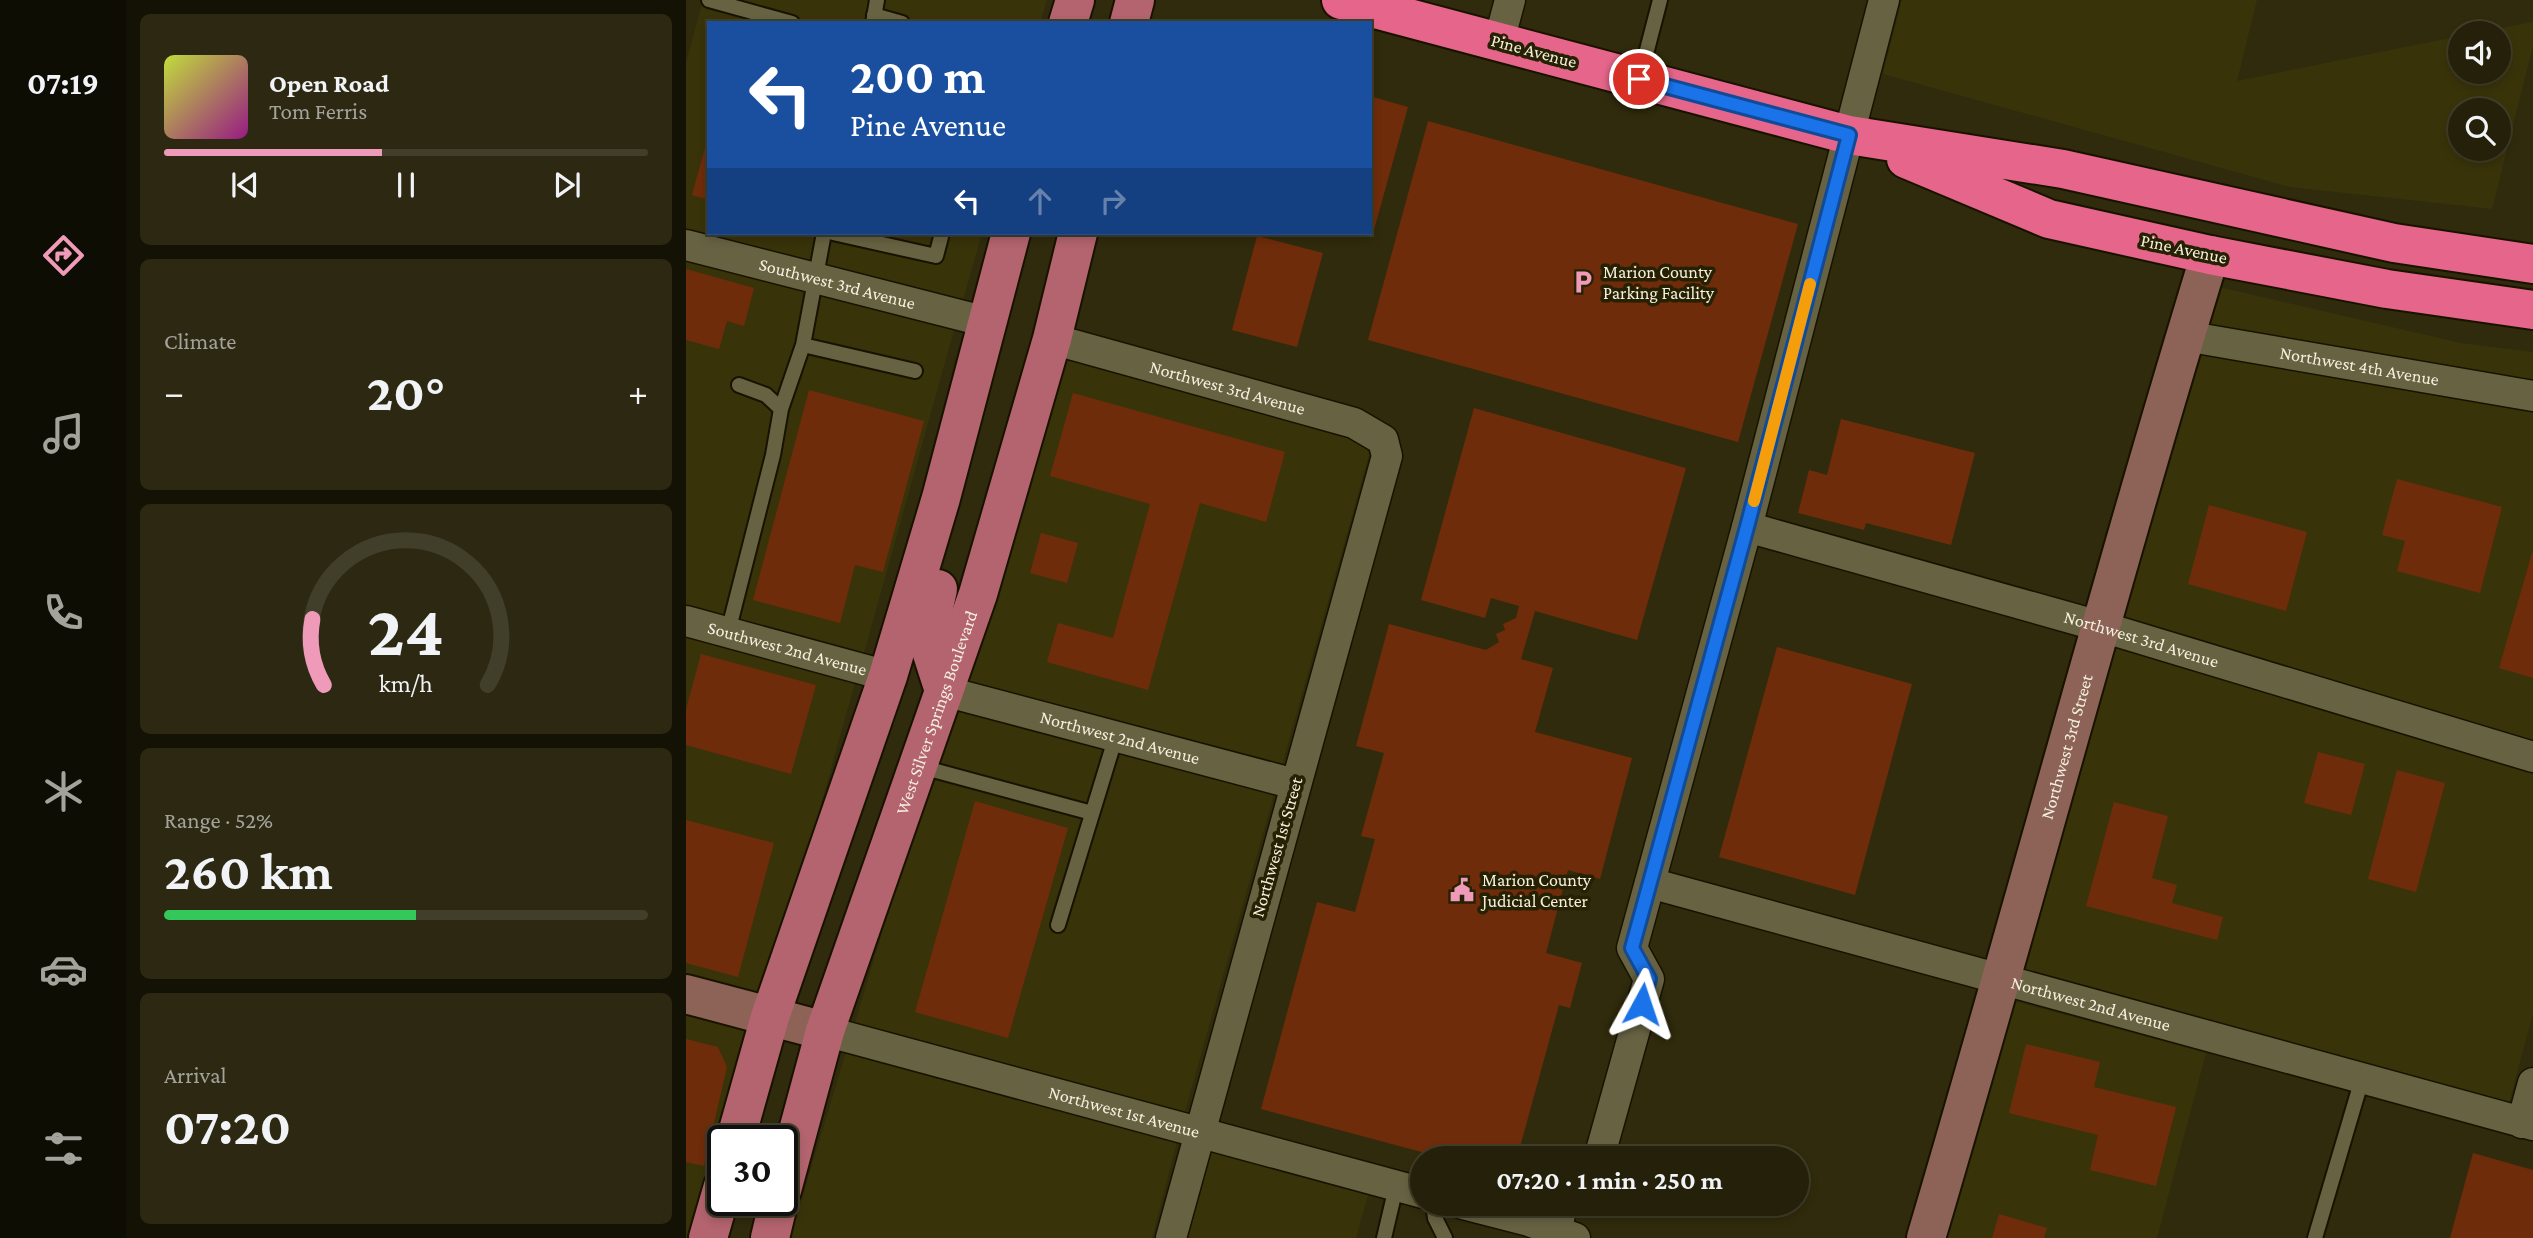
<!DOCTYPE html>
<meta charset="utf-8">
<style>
body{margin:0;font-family:"Crimson Pro",serif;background:#2c2812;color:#f1f3f6;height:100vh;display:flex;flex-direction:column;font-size:26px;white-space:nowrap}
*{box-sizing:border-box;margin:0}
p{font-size:23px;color:#a3a39c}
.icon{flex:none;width:38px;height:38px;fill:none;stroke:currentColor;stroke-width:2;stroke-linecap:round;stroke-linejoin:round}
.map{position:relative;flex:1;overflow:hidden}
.panel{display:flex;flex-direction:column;gap:14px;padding:14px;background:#141205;width:560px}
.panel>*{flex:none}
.top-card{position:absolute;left:21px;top:21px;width:665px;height:214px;border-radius:0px;box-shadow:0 4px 10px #0003,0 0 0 2px #413e2a;background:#1a4fa0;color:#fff;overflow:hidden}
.buttons{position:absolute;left:1762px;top:21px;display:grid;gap:14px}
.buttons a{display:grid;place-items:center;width:63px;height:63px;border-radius:50%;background:#242009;box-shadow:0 4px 10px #0003,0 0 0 2px #413e2a;font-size:35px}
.speed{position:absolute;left:21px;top:1125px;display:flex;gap:14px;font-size:35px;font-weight:700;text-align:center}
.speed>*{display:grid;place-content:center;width:91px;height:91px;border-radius:50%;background:#242009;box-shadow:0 4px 10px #0003,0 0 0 2px #413e2a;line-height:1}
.speed .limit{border:4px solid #111;border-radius:10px;background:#fff;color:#111}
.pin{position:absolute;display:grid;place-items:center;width:60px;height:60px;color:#fff;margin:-30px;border:4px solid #fff;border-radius:50%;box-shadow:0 2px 7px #0007}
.me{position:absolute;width:77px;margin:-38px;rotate:5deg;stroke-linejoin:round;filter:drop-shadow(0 0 5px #0008)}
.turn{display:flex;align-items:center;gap:24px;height:147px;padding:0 28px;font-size:32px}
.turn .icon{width:91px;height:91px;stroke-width:2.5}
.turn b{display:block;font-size:49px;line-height:60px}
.lanes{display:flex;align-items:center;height:66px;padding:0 28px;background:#0003;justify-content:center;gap:35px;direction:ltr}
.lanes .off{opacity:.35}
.big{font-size:52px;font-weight:700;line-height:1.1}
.panel .tile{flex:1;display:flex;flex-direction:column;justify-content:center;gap:10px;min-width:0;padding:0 24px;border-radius:10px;background:#2c2812}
.panel .dial{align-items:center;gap:0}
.dial svg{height:182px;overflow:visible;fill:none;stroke:#413e2a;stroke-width:7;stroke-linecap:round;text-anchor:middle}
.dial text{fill:#f1f3f6;stroke:none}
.song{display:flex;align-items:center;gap:21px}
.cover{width:84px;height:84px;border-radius:10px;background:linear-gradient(135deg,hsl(70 70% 55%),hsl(310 70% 35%))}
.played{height:7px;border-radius:4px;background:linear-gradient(90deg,#ef9ab8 45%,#413e2a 45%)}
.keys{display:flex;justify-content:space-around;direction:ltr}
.heat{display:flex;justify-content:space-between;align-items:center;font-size:38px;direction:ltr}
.charge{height:10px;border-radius:5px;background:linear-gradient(90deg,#34c759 52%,#413e2a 0)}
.trip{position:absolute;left:724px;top:1146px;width:399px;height:70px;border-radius:35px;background:#242009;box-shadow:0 4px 10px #0003,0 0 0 2px #413e2a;font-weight:700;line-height:70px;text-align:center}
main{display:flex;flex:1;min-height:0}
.tabs{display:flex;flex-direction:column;width:126px;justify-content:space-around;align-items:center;background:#0e0d04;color:#a3a39c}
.tabs .icon{width:49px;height:49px}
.tabs .active{color:#ef9ab8}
.tabs b{font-size:32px;color:#f1f3f6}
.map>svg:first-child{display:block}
.built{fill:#39330a;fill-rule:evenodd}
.building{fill:#6f2c0a}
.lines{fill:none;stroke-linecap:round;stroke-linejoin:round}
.lane-casing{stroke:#181300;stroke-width:18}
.street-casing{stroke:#181300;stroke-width:33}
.secondary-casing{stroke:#181300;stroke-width:42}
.primary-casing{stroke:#181300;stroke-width:42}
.highway-casing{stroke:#181300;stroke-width:42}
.lane{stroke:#676242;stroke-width:14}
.street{stroke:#676242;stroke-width:30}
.secondary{stroke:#8d6358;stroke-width:38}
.primary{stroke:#b3646e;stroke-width:38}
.highway{stroke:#e6658b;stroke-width:38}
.route-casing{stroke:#114b97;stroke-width:18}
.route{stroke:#1a73e8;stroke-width:12}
.slow{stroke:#f59e0b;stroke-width:12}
.labels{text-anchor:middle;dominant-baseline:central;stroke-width:7;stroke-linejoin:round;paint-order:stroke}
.street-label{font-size:18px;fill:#f3f0de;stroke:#262103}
.poi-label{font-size:18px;fill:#f3f0de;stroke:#262103;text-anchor:start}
</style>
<main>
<nav class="tabs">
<b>07:19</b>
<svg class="icon active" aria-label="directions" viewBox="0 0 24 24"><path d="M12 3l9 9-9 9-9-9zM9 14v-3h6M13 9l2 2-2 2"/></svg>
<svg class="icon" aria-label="music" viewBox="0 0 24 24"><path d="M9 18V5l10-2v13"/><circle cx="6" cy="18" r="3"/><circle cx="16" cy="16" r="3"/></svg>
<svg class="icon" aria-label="phone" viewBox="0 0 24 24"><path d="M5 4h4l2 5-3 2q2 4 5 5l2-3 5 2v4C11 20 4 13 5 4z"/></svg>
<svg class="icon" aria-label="climate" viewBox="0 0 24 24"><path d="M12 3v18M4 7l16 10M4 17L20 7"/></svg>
<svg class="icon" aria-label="car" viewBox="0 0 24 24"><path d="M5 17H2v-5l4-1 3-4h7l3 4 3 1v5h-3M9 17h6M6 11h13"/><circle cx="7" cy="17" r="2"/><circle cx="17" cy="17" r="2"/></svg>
<svg class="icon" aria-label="filters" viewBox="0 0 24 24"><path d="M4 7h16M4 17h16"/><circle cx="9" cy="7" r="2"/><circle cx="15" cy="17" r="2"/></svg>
</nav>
<section class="panel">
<div class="tile">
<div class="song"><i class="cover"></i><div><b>Open Road</b><p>Tom Ferris</p></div></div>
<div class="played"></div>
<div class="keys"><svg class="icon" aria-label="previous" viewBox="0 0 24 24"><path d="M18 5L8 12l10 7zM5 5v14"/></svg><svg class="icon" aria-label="pause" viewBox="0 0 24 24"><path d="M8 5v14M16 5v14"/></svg><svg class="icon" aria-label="next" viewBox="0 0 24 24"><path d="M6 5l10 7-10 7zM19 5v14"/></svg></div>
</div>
<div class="tile"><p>Climate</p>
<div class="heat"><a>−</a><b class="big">20°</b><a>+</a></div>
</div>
<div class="tile dial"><svg viewBox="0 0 100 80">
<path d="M14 69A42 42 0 1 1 86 69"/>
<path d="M14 69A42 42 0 0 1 9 40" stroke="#ef9ab8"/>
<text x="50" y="56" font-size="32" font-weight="700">24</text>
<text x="50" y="72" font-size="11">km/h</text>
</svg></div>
<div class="tile"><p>Range · 52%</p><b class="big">260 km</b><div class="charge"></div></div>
<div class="tile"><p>Arrival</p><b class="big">07:20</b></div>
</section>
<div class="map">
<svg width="1847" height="1238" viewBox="0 0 1847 1238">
<rect width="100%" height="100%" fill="#302b0c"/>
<!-- built -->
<path class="built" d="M 17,0 L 361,0 L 354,23 L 23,23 L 23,233 L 296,233 L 277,300 L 0,229 L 0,63 Z
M 1216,0 L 1571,0 L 1551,81 L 1774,36 L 1774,72 L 1813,72 L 1813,33 L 1788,33 L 1847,22 L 1847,46 L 1806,209 L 1604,187 L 1197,74 ZM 1774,110 L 1813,110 L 1813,149 L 1774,149 Z
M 0,261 L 268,330 L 178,653 L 0,605 Z
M 1533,287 L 1775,343 L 1847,352 L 1847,380 L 1521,324 Z
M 1512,353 L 1847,412 L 1847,741 L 1435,616 Z
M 379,359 L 662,437 L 681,449 L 683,455 L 596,765 L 280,680 L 346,479 Z
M 0,637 L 169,683 L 118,865 L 72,997 L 0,978 Z
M 1426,646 L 1847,773 L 1847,1013 L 1823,1103 L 1337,971 Z
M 270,710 L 588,794 L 499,1112 L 169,1023 L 225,835 Z
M 1328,1001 L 1520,1053 L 1471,1238 L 1259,1238 Z
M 0,1010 L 63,1027 L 4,1238 L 0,1238 Z
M 160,1052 L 491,1142 L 466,1238 L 104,1238 Z
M 525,1151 L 682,1195 L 670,1238 L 502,1238 Z"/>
<!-- building -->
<path class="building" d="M 684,96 L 722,107 L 688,230 L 684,229 Z
M 742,121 L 1112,224 L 1052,442 L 682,340 Z
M 22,137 L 23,138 L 23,200 L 6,195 Z
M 571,236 L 637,253 L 611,347 L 546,330 Z
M 0,269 L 68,288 L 58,326 L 41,321 L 33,349 L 0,340 Z
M 123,390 L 238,421 L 197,572 L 169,565 L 154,623 L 67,600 Z
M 387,393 L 599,452 L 580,522 L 514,503 L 462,690 L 361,662 L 372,623 L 427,638 L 464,504 L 364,476 Z
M 788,408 L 1000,468 L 951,640 L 849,611 L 835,659 L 867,668 L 849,732 L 946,758 L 914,879 L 882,870 L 860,953 L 896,963 L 884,1008 L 873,1005 L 831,1158 L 758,1158 L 575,1109 L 631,902 L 669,912 L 689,839 L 675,836 L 698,753 L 670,746 L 703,624 L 800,650 L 813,642 L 810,634 L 819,630 L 817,624 L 830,618 L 833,606 L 805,598 L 799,618 L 735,600 Z
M 1155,419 L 1289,453 L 1265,545 L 1180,523 L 1178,530 L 1112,513 L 1123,470 L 1141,475 Z
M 1711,479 L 1816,507 L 1794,593 L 1711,571 L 1719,541 L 1696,535 Z
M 1523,505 L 1621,532 L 1600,611 L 1502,584 Z
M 355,533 L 392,543 L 381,583 L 344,573 Z
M 1846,553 L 1847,553 L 1847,678 L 1813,668 Z
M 1091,647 L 1226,684 L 1169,895 L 1033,857 Z
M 15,654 L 130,685 L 105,774 L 0,745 L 0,709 Z
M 1632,752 L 1679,764 L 1665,815 L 1618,803 Z
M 1711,770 L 1759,783 L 1730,892 L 1682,879 Z
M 289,801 L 382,828 L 322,1038 L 229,1012 Z
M 1428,802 L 1482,816 L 1466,878 L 1491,885 L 1486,903 L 1537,917 L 1531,940 L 1400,906 Z
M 0,820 L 88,843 L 52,977 L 0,963 Z
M 0,1039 L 32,1047 L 41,1067 L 18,1166 L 0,1162 Z
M 1340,1044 L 1414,1062 L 1408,1087 L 1490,1107 L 1470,1186 L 1404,1170 L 1412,1135 L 1323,1113 Z
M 1787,1153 L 1847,1170 L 1847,1238 L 1764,1238 Z
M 1313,1214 L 1361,1228 L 1358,1238 L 1306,1238 Z"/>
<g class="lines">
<!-- lane casing -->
<g class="lane-casing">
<path id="lane" d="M 23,0 L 106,23
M 188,15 L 216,23
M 187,23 L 191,0
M 954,77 L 974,0
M 147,233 L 250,256 L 256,233
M 117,345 L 229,371
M 95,409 L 117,345 L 138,233
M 42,632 L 87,455 L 95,409 L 80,395 L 53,385
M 232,766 L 406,813
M 372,925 L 430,736
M 747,1204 L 749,1218 L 759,1238
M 698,1238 L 710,1187
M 1629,1238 L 1676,1079"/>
</g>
<!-- street casing -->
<g class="street-casing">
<g id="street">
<path d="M 813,41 L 824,0"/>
<path id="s1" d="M 0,245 L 301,322"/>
<path id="s2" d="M 1499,336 L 1847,396"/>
<path id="s3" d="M 366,339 L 668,423 L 697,440 L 701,456 L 485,1238"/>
<path id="s4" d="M 1061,527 L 1413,626 L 1847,757"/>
<path id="s5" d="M 0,621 L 202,676"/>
<path id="s6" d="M 258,691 L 609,784"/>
<path id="s7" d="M 964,883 L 1847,1125"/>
<path id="s8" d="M 139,1031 L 737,1193"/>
<path d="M 1836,1123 L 1847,1083"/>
<path d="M 913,1158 L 963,979 L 946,948 L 1061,527 L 1198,0"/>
<path d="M 777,1204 L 843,1221 L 889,1238"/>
<path d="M 868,1238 L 876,1207 L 882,1204"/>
</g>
</g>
<!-- secondary casing -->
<g class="secondary-casing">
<g id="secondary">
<path d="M 0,994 L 139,1031"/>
<path id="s9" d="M 1240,1238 C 1337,911 1424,581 1524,255"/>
</g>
</g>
<!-- primary casing -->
<g class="primary-casing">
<g id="primary">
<path d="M 382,23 L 389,0"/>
<path d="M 443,23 L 449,0"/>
<path d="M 252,589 L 241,638 L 258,691"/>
<path d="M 49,1141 L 84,1017 L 202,676 L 255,498 L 325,233"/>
<path id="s10" d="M 96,1190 L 139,1031 L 292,594 L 366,339 L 392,233"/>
<path d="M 22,1238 L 37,1186"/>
<path d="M 84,1238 L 93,1200"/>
</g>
</g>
<!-- highway casing -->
<g class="highway-casing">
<path id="highway" d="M 655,0 L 1163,135 L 1377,169 L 1708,243 L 1847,264
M 1220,159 L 1363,219 L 1524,255 L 1701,289 L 1847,310"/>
</g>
<!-- lane -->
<use href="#lane" class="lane"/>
<!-- street -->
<use href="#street" class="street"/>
<!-- secondary -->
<use href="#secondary" class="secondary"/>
<!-- primary -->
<use href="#primary" class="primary"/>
<!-- highway -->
<use href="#highway" class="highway"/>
</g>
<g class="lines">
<!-- route casing -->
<g class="route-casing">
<path id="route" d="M 953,79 L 1163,135 L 1061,527 L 946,948 L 963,979 L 956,1004"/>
</g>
<!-- route -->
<use href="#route" class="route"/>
<!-- slow -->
<path class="slow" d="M 1068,501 L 1124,284"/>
</g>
<!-- icons -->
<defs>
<g id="parking-bare" transform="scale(1.89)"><path d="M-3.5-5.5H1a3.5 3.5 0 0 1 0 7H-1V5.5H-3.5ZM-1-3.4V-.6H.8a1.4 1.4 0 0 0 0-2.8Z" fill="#ef9ab8" stroke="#262103" stroke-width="2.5" paint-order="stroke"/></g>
<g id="civic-bare" transform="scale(1.89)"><path d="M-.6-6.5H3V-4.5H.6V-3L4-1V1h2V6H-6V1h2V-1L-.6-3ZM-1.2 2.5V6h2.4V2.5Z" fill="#ef9ab8" stroke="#262103" stroke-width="2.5" paint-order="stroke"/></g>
</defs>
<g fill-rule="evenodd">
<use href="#parking-bare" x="897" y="282"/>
<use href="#civic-bare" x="776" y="890"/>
</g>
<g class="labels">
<!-- street labels -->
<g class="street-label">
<text transform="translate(848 51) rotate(15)">Pine Avenue</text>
<text transform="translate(1498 249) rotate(12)">Pine Avenue</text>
<text stroke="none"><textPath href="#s1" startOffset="156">Southwest 3rd Avenue</textPath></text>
<text stroke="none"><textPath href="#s2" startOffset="177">Northwest 4th Avenue</textPath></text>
<text stroke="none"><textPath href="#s3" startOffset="182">Northwest 3rd Avenue</textPath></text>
<text stroke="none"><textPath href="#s4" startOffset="410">Northwest 3rd Avenue</textPath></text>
<text stroke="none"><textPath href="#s5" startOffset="105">Southwest 2nd Avenue</textPath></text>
<text stroke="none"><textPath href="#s10" startOffset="502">West Silver Springs Boulevard</textPath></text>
<text stroke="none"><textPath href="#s6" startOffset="182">Northwest 2nd Avenue</textPath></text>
<text stroke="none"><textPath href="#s9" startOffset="511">Northwest 3rd Street</textPath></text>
<text transform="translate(591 847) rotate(-74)">Northwest 1st Street</text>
<text stroke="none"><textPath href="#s7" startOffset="457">Northwest 2nd Avenue</textPath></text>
<text stroke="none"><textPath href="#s8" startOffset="310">Northwest 1st Avenue</textPath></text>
</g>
<!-- poi labels -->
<g class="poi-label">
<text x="917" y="272">Marion County<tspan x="917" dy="21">Parking Facility</tspan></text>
<text x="796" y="880">Marion County<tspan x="796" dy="21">Judicial Center</tspan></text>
</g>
</g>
</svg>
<div class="buttons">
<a><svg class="icon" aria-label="sound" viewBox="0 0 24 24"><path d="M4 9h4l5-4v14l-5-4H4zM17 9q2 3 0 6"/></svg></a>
<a><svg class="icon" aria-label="search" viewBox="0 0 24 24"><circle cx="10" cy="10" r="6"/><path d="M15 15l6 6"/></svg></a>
</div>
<div class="speed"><div class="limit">30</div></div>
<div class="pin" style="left:953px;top:79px;background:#d93025"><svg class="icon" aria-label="arrive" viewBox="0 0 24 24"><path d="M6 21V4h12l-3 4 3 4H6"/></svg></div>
<svg class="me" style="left:956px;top:1004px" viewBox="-20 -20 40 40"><path d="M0-17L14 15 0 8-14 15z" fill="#1a73e8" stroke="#fff" stroke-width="4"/></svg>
<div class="trip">07:20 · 1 min · 250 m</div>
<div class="top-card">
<div class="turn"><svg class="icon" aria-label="left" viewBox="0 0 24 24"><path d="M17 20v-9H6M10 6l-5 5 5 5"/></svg><div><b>200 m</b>Pine Avenue</div></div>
<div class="lanes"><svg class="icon" aria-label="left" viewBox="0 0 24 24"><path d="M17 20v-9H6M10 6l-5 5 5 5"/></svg><svg class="icon off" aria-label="ahead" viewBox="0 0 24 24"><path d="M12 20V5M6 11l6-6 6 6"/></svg><svg class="icon off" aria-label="right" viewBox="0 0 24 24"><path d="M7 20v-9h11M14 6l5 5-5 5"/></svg></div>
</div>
</div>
</main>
